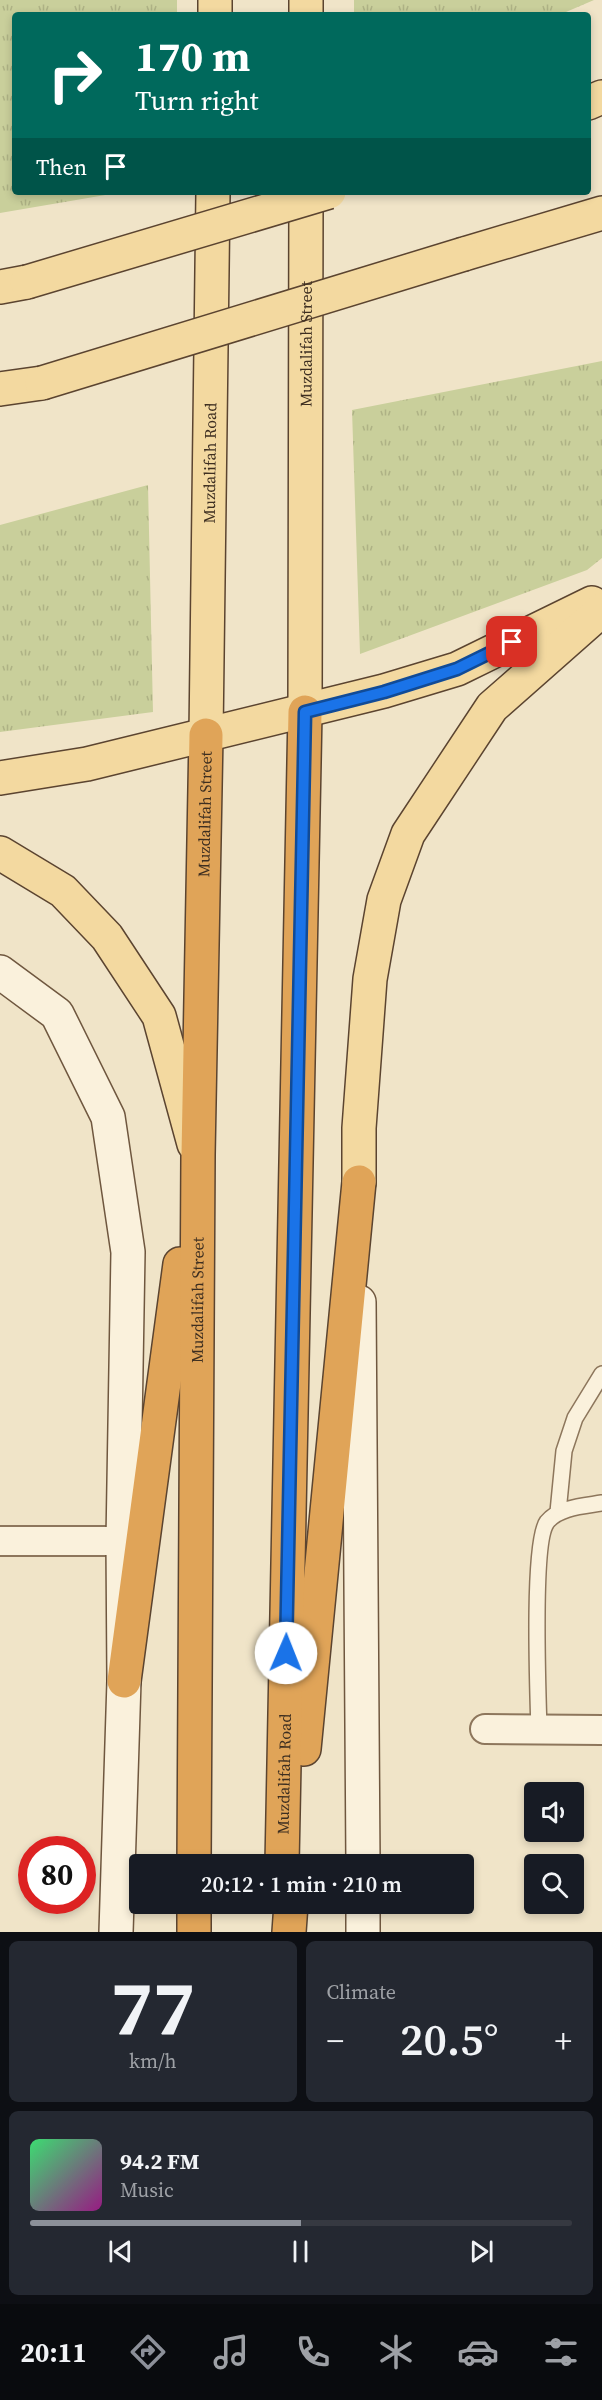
<!DOCTYPE html>
<meta charset="utf-8">
<style>
body{margin:0;font-family:"Source Serif 4",serif;background:#242831;color:#f1f3f6;height:100vh;display:flex;flex-direction:column;font-size:22px;white-space:nowrap}
*{box-sizing:border-box;margin:0}
p{font-size:20px;color:#9ea1a6}
.icon{flex:none;width:33px;height:33px;fill:none;stroke:currentColor;stroke-width:2;stroke-linecap:round;stroke-linejoin:round}
.map{position:relative;height:1932px;overflow:hidden}
.details{display:flex;flex-direction:column;gap:9px;padding:9px;background:#0d0f14;flex:1}
.details>*{flex:none}
.hud{position:absolute;left:12px;top:12px;width:579px;height:183px;border-radius:6px;box-shadow:0 3px 9px #0003;background:#00695c;color:#fff;overflow:hidden}
.buttons{position:absolute;left:524px;top:1782px;display:grid;gap:12px}
.buttons a{display:grid;place-items:center;width:60px;height:60px;border-radius:6px;background:#171b24;box-shadow:0 3px 9px #0003;font-size:30px}
.speed{position:absolute;left:18px;top:1836px;display:flex;gap:12px;font-size:30px;font-weight:700;text-align:center}
.speed>*{display:grid;place-content:center;width:78px;height:78px;border-radius:50%;background:#171b24;box-shadow:0 3px 9px #0003;line-height:1}
.speed .limit{border:9px solid #d22;background:#fff;color:#111}
.pin{position:absolute;display:grid;place-items:center;width:51px;height:51px;color:#fff;margin:-26px;border-radius:12px;box-shadow:0 3px 9px #0006}
.me{position:absolute;width:66px;margin:-33px;rotate:1deg;stroke-linejoin:round;filter:drop-shadow(0 0 4px #0008)}
.turn{display:flex;align-items:center;gap:21px;height:126px;padding:0 24px;font-size:27px}
.turn .icon{width:78px;height:78px;stroke-width:2.5}
.turn b{display:block;font-size:42px;line-height:51px}
.then{display:flex;align-items:center;height:57px;padding:0 24px;background:#0003;gap:12px;font-size:22px}
.big{font-size:45px;font-weight:600;line-height:1.1}
.details .card{flex:1;display:flex;flex-direction:column;justify-content:center;gap:9px;min-width:0;padding:0 21px;border-radius:9px;background:#242831}
.details .dial{align-items:center;gap:0}
.dial b{font-size:78px;line-height:1}
.song{display:flex;align-items:center;gap:18px}
.cover{width:72px;height:72px;border-radius:9px;background:linear-gradient(135deg,hsl(140 70% 55%),hsl(310 70% 35%))}
.played{height:6px;border-radius:3px;background:linear-gradient(90deg,#8c9099 50%,#363941 50%)}
.keys{display:flex;justify-content:space-around;direction:ltr}
.heat{display:flex;justify-content:space-between;align-items:center;font-size:33px;direction:ltr}
.details .tiles{flex:1;display:grid;gap:9px;grid-template-columns:1fr 1fr}
.card:last-child{grid-column:span 2}
.trip{position:absolute;left:129px;top:1854px;width:345px;height:60px;border-radius:6px;background:#171b24;box-shadow:0 3px 9px #0003;font-weight:600;line-height:60px;text-align:center}
.tabs{display:flex;height:96px;justify-content:space-around;align-items:center;background:#090b0e;color:#9ea1a6}
.tabs .icon{width:42px;height:42px}
.tabs .on{color:#8c9099}
.tabs b{font-size:27px;color:#f1f3f6}
.map>svg:first-child{display:block}
.grass{fill:url(#grass-tufts)}
.lines{fill:none;stroke-linecap:round;stroke-linejoin:round}
.lane-casing{stroke:#8d765c;stroke-width:18}
.street-casing{stroke:#8d765c;stroke-width:32}
.secondary-casing{stroke:#6f573f;stroke-width:36}
.primary-casing{stroke:#5b4430;stroke-width:36}
.highway-casing{stroke:#5b4430;stroke-width:36}
.lane{stroke:#faf1dc;stroke-width:15}
.street{stroke:#faf1dc;stroke-width:28}
.secondary{stroke:#faf1dc;stroke-width:33}
.primary{stroke:#f3d9a0;stroke-width:33}
.highway{stroke:#e0a458;stroke-width:33}
.primary-bridge-casing{stroke:#5b4430;stroke-width:36;stroke-linecap:butt}
.primary-bridge{stroke:#f3d9a0;stroke-width:33}
.route-casing{stroke:#114b97;stroke-width:15}
.route{stroke:#1a73e8;stroke-width:10}
.labels{text-anchor:middle;dominant-baseline:central;stroke-width:6;stroke-linejoin:round;paint-order:stroke}
.street-label{font-size:16px;fill:#3d2e20;stroke:#f7eed8}
</style>
<div class="map">
<svg width="602" height="1932" viewBox="0 0 602 1932">
<defs>
<pattern id="grass-tufts" width="24" height="20" patternUnits="userSpaceOnUse" patternTransform="scale(1.5)"><rect width="24" height="20" fill="#c9cf9b"/><path d="M3 7l-1-3M5 7V3M7 7l1-3M15 17l-1-3M17 17v-4M19 17l1-3" fill="none" stroke="#aeb285"/></pattern>
</defs>
<rect width="100%" height="100%" fill="#f0e4c8"/>
<!-- grass -->
<path class="grass" d="M 0,0 L 177,0 L 177,15 L 15,15 L 15,192 L 123,192 L 0,213 Z
M 354,0 L 594,0 L 559,15 L 354,15 Z
M 602,361 L 602,558 L 587,570 L 360,654 L 352,410 Z
M 148,485 L 153,712 L 0,732 L 0,525 Z"/>
<g class="lines">
<!-- lane casing -->
<g class="lane-casing">
<path id="lane" d="M 558,1512 L 564,1451 L 575,1418 L 602,1374
M 539,1730 C 538,1696 532,1542 547,1522 C 559,1507 584,1506 602,1503"/>
</g>
<!-- street casing -->
<g class="street-casing">
<path id="street" d="M 0,1541 L 123,1541
M 485,1729 L 602,1730"/>
</g>
<!-- secondary casing -->
<g class="secondary-casing">
<path id="secondary" d="M 0,972 L 57,1014 L 108,1117 L 128,1252 L 123,1541 L 124,1681 L 116,1932
M 359,1302 L 363,1864
M 363,1904 L 363,1932"/>
</g>
<!-- primary casing -->
<g class="primary-casing">
<g id="primary">
<path d="M 215,15 L 215,0"/>
<path d="M 306,15 L 306,0"/>
<path d="M 588,103 L 602,97"/>
<path d="M 464,254 L 602,213"/>
<path d="M 0,287 L 27,282"/>
<path d="M 0,389 L 42,383"/>
<path id="s1" d="M 305,712 L 306,192"/>
<path id="s2" d="M 206,735 L 213,192"/>
<path d="M 0,778 L 87,764 L 384,691 L 457,669 L 592,603"/>
<path d="M 0,853 L 63,891 L 107,937 L 159,1016 L 194,1144"/>
<path d="M 359,1182 L 359,1128 L 370,979 L 384,900 L 408,834 L 492,707 L 602,610"/>
</g>
</g>
<!-- highway casing -->
<g class="highway-casing">
<g id="highway">
<path d="M 124,1681 L 180,1264"/>
<path d="M 304,1749 L 359,1182"/>
<path id="s3" d="M 194,1864 L 198,1155 L 206,735"/>
<path id="s4" d="M 282,1864 L 305,712"/>
<path d="M 194,1932 L 194,1904"/>
<path d="M 289,1932 L 291,1904"/>
</g>
</g>
<!-- lane -->
<use href="#lane" class="lane"/>
<!-- street -->
<use href="#street" class="street"/>
<!-- secondary -->
<use href="#secondary" class="secondary"/>
<!-- primary -->
<use href="#primary" class="primary"/>
<!-- highway -->
<use href="#highway" class="highway"/>
<!-- primary-bridge casing -->
<g class="primary-bridge-casing">
<path id="primary-bridge" d="M 27,282 L 329,192
M 42,383 L 464,254"/>
</g>
<!-- primary-bridge -->
<use href="#primary-bridge" class="primary-bridge"/>
</g>
<g class="lines">
<!-- route casing -->
<g class="route-casing">
<path id="route" d="M 286,1653 L 305,712 L 384,692 L 457,669 L 512,642"/>
</g>
<!-- route -->
<use href="#route" class="route"/>
</g>
<g class="labels">
<!-- street labels -->
<g class="street-label">
<text stroke="none"><textPath href="#s1" startOffset="368">Muzdalifah Street</textPath></text>
<text stroke="none"><textPath href="#s2" startOffset="272">Muzdalifah Road</textPath></text>
<text stroke="none"><textPath href="#s3" startOffset="1050">Muzdalifah Street</textPath></text>
<text stroke="none"><textPath href="#s3" startOffset="564">Muzdalifah Street</textPath></text>
<text stroke="none"><textPath href="#s4" startOffset="90">Muzdalifah Road</textPath></text>
</g>
</g>
</svg>
<div class="buttons">
<a><svg class="icon" aria-label="sound" viewBox="0 0 24 24"><path d="M4 9h4l5-4v14l-5-4H4zM17 9q2 3 0 6"/></svg></a>
<a><svg class="icon" aria-label="search" viewBox="0 0 24 24"><circle cx="10" cy="10" r="6"/><path d="M15 15l6 6"/></svg></a>
</div>
<div class="speed"><div class="limit">80</div></div>
<div class="pin" style="left:512px;top:642px;background:#d93025"><svg class="icon" aria-label="arrive" viewBox="0 0 24 24"><path d="M6 21V4h12l-3 4 3 4H6"/></svg></div>
<svg class="me" style="left:286px;top:1653px" viewBox="-20 -20 40 40"><circle r="19" fill="#fff"/><path d="M0-13L10 11 0 6-10 11z" fill="#1a73e8"/></svg>
<div class="trip">20:12 · 1 min · 210 m</div>
<div class="hud">
<div class="turn"><svg class="icon" aria-label="right" viewBox="0 0 24 24"><path d="M7 20v-9h11M14 6l5 5-5 5"/></svg><div><b>170 m</b>Turn right</div></div>
<div class="then">Then<svg class="icon" aria-label="arrive" viewBox="0 0 24 24"><path d="M6 21V4h12l-3 4 3 4H6"/></svg></div>
</div>
</div>
<section class="details">
<div class="tiles">
<div class="card dial"><b>77</b><p>km/h</p></div>
<div class="card"><p>Climate</p>
<div class="heat"><a>−</a><b class="big">20.5°</b><a>+</a></div>
</div>
<div class="card">
<div class="song"><i class="cover"></i><div><b>94.2 FM</b><p>Music</p></div></div>
<div class="played"></div>
<div class="keys"><svg class="icon" aria-label="previous" viewBox="0 0 24 24"><path d="M18 5L8 12l10 7zM5 5v14"/></svg><svg class="icon" aria-label="pause" viewBox="0 0 24 24"><path d="M8 5v14M16 5v14"/></svg><svg class="icon" aria-label="next" viewBox="0 0 24 24"><path d="M6 5l10 7-10 7zM19 5v14"/></svg></div>
</div>
</div>
</section>
<nav class="tabs">
<b>20:11</b>
<svg class="icon on" aria-label="directions" viewBox="0 0 24 24"><path d="M12 3l9 9-9 9-9-9zM9 14v-3h6M13 9l2 2-2 2"/></svg>
<svg class="icon" aria-label="music" viewBox="0 0 24 24"><path d="M9 18V5l10-2v13"/><circle cx="6" cy="18" r="3"/><circle cx="16" cy="16" r="3"/></svg>
<svg class="icon" aria-label="phone" viewBox="0 0 24 24"><path d="M5 4h4l2 5-3 2q2 4 5 5l2-3 5 2v4C11 20 4 13 5 4z"/></svg>
<svg class="icon" aria-label="climate" viewBox="0 0 24 24"><path d="M12 3v18M4 7l16 10M4 17L20 7"/></svg>
<svg class="icon" aria-label="car" viewBox="0 0 24 24"><path d="M5 17H2v-5l4-1 3-4h7l3 4 3 1v5h-3M9 17h6M6 11h13"/><circle cx="7" cy="17" r="2"/><circle cx="17" cy="17" r="2"/></svg>
<svg class="icon" aria-label="filters" viewBox="0 0 24 24"><path d="M4 7h16M4 17h16"/><circle cx="9" cy="7" r="2"/><circle cx="15" cy="17" r="2"/></svg>
</nav>
